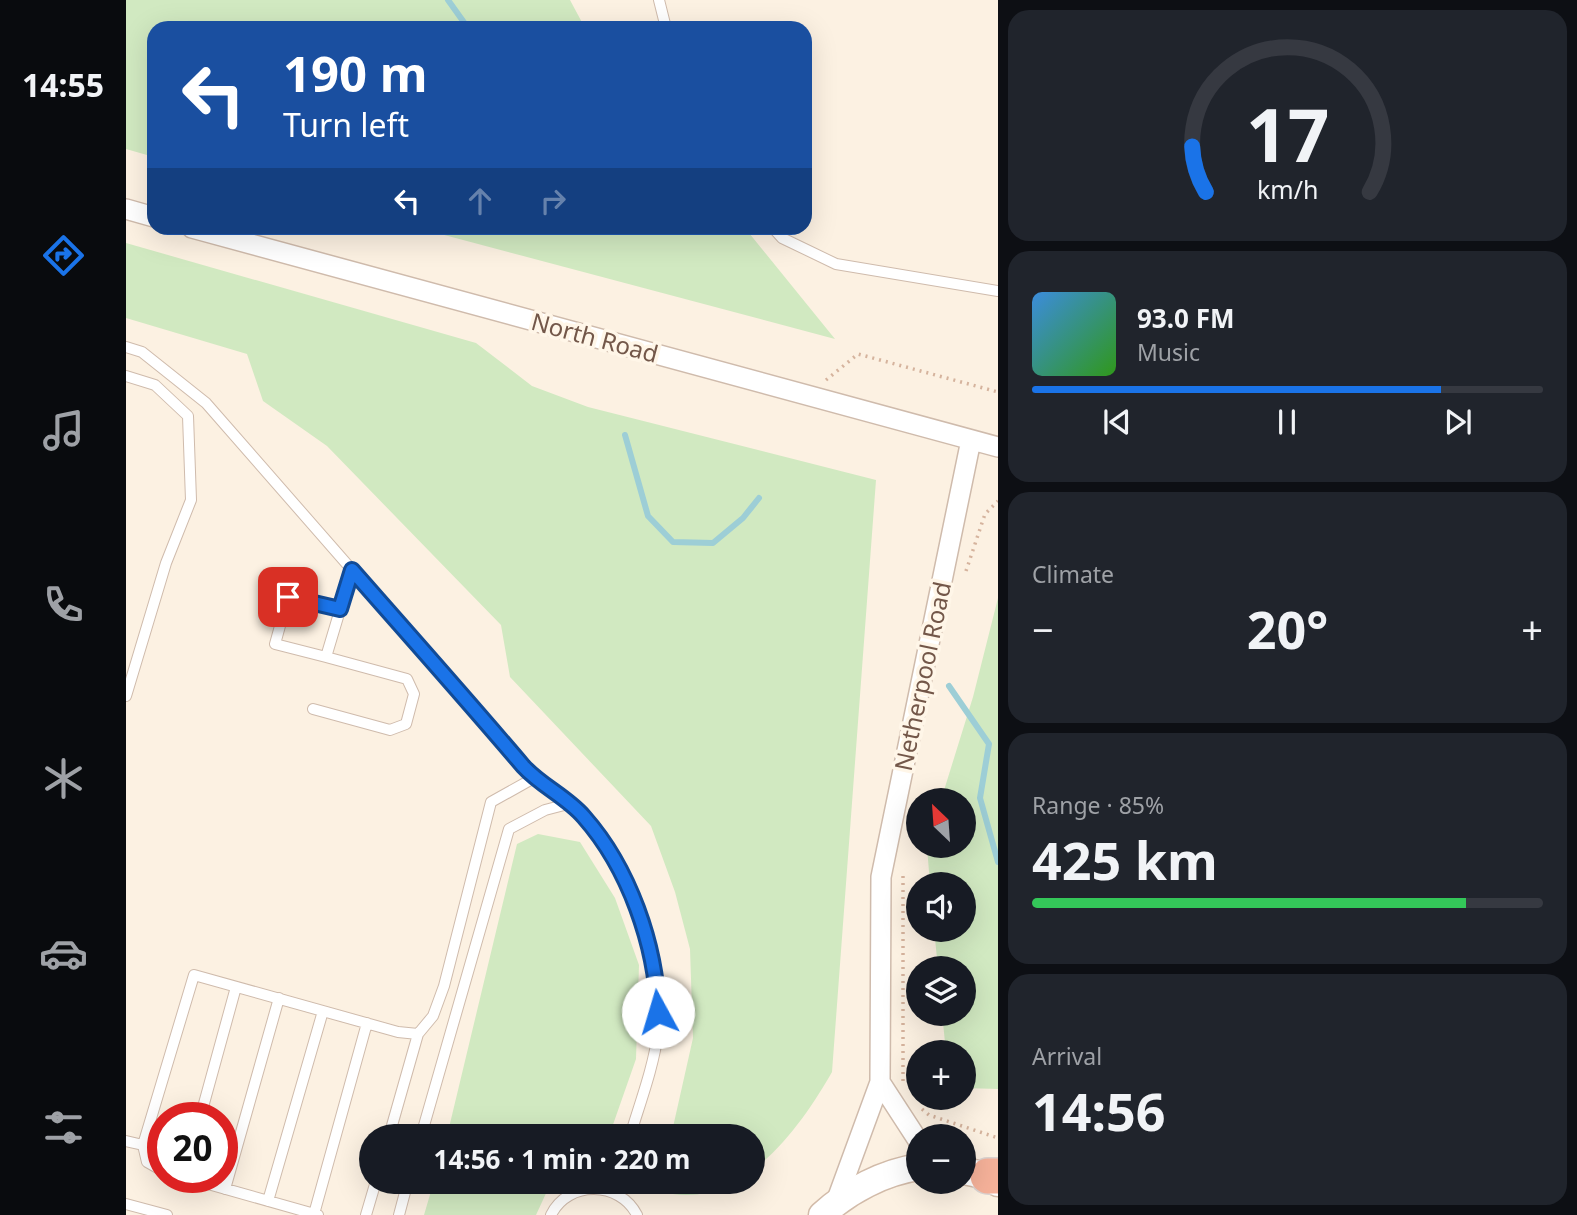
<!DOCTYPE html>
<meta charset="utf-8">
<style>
body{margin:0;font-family:"Noto Sans",sans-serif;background:#20242c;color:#f1f3f6;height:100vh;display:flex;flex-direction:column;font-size:26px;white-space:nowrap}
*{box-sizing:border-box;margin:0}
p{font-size:23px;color:#9ea1a6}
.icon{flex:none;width:38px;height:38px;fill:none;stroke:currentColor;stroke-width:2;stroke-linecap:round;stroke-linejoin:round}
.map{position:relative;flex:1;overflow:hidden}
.sheet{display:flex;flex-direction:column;gap:10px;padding:10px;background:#0d0f14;width:579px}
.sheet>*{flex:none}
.top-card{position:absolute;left:21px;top:21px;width:665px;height:214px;border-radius:21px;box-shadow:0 7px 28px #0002;background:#1a4fa0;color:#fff;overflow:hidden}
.needle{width:46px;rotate:335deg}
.fabs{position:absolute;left:780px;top:788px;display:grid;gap:14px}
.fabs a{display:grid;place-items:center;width:70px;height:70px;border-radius:50%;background:#171b24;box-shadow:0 7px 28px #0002;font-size:35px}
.speed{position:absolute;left:21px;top:1102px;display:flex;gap:14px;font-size:35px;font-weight:700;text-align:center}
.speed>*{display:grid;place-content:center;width:91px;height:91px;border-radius:50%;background:#171b24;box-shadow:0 7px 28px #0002;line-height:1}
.speed .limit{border:10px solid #d22;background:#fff;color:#111}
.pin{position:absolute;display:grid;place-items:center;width:60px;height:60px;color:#fff;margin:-30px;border-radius:14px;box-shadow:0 4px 10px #0006}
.me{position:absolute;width:77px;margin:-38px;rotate:354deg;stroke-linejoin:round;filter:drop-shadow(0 0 5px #0008)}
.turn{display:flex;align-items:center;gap:24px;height:147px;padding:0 21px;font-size:32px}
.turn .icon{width:91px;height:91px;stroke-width:2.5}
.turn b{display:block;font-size:49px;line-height:60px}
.lanes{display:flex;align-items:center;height:66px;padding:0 21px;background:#0003;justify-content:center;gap:35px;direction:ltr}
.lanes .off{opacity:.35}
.big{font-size:52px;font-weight:700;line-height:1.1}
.sheet .tile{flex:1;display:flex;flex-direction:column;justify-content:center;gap:10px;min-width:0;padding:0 24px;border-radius:21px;background:#20242c}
.sheet .dial{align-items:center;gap:0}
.dial svg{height:182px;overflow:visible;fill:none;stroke:#363941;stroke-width:7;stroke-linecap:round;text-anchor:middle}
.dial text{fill:#f1f3f6;stroke:none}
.song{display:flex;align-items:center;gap:21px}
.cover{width:84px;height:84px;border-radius:10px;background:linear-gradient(135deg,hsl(210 70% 55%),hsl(110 70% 35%))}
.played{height:7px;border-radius:4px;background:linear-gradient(90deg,#1a73e8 80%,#363941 80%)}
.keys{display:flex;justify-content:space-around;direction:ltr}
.heat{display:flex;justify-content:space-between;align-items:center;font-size:38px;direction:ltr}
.charge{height:10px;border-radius:5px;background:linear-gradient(90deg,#34c759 85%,#363941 0)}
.trip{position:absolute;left:233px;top:1124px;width:406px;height:70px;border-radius:35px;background:#171b24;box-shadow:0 7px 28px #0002;font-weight:700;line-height:70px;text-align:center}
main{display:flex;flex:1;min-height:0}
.tabs{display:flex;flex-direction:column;width:126px;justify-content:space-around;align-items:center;background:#090b0e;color:#9ea1a6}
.tabs .icon{width:49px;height:49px}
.tabs .on{color:#1a73e8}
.tabs b{font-size:32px;color:#f1f3f6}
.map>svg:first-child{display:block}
.green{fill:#d1e9c1}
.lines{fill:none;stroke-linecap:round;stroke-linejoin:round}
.stream{stroke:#9dced6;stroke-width:6}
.lane-casing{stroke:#cfbbac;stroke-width:12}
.street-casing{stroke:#cfbbac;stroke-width:22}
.secondary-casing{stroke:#d2bba9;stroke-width:29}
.highway-casing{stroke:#dbd3d0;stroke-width:38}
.path{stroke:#d5b39d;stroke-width:3.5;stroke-dasharray:2 5;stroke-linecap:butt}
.lane{stroke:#fff;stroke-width:10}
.street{stroke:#fff;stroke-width:19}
.secondary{stroke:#fff;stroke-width:26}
.highway{stroke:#f5b199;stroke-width:35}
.route-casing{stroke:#114b97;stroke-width:18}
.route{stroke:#1a73e8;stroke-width:12}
.labels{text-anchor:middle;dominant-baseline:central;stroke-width:7;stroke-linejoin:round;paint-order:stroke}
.street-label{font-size:24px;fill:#735749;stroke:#fff6e8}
</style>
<main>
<nav class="tabs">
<b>14:55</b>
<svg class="icon on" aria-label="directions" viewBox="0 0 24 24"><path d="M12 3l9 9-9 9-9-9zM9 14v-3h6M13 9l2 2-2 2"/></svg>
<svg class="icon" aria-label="music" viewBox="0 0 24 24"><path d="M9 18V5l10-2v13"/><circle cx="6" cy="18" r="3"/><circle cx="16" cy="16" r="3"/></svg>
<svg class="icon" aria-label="phone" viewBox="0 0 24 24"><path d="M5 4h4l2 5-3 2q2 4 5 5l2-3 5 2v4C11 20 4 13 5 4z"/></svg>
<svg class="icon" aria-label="climate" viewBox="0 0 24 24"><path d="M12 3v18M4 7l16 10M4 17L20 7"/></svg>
<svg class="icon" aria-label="car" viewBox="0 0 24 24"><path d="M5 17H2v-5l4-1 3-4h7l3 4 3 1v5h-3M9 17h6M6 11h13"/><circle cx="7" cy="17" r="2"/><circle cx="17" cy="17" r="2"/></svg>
<svg class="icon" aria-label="filters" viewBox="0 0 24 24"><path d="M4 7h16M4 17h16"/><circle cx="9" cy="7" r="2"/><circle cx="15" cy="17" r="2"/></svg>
</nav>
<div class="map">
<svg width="872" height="1215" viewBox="0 0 872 1215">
<rect width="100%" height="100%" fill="#fcf1e2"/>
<!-- green -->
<path class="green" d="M 0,0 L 444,0 L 459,28 L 28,28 L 28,157 L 0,149 Z
M 292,228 L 619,228 L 709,339 Z
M 0,243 L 350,343 L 406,386 L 462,407 L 750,480 L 706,1072 C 674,1128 613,1215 533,1191 L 535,1181 L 626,1181 L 626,1136 L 545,1136 L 567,1038 L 564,949 L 549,892 L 525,826 L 384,677 L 375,625 L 201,446 L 137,401 L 121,354 L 0,318 Z
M 872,598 L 872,1089 L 838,1088 L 838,1052 L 820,1052 L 816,1013 L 838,1013 L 838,968 L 812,968 L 808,929 L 838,929 L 838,884 L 804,884 L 801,847 L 838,845 L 838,800 L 815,800 L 847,697 Z
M 412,834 L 454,842 L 489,898 L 513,965 L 510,1059 L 483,1136 L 321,1136 L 391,844 Z
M 308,1181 L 436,1181 L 422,1189 L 410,1215 L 298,1215 Z"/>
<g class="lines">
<!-- stream -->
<path class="stream" d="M 322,0 L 342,28
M 499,435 L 522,516 L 547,542 L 587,543 L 617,518 L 633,498
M 823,686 L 863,744 L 854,798 L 872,862"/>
<!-- lane casing -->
<g class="lane-casing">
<path id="lane" d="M 533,0 L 540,28
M 647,228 L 656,238 L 710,264 L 872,291
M 0,347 L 16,352 L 80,403 L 408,778
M 0,376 L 29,385 L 62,416 L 65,500 L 40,563 L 0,696
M 200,657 L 149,644 L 162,597 L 214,609
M 187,709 L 264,730 L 280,724 L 288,694 L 281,679 L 200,657 L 226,570
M 74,1118 L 110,987
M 263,1136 L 292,1034
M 295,1136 L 383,829 L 419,810 L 442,804
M 0,1141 L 17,1145
M 37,1171 L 21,1162 L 17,1145 L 68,975 L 272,1032 L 292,1034 L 307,1016 L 318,986 L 365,802 L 408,778 C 424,790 441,801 455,814 C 500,856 540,971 532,1032 C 528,1066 514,1103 504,1136
M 61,1178 L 192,1215
M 99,1189 L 153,998
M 142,1201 L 197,1011
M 0,1204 L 41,1215
M 188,1214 L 241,1023
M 240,1215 L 250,1181
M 273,1215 L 282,1181
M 425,1215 C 442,1180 494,1181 511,1215"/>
</g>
<!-- street casing -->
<g class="street-casing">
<path id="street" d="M 0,209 L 28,217
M 66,228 L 872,447
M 754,1082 L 793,1142
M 710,1202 L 754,1082 L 755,877 L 845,440"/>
</g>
<!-- secondary casing -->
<g class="secondary-casing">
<path id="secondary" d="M 838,1171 L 862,1176 L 872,1183
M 696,1215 C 722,1191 758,1172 793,1167"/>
</g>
<!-- highway casing -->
<g class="highway-casing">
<path id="highway" d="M 862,1176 L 872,1176"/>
</g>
<!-- path -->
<path class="path" d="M 700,380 L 732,354 L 872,392
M 840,571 L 859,514 L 872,501
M 777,876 L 777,1082
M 796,1109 L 803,1115 L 872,1138"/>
<!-- lane -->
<use href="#lane" class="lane"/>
<!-- street -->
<use href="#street" class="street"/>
<!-- secondary -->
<use href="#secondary" class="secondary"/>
<!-- highway -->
<use href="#highway" class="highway"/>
</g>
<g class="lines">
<!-- route casing -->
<g class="route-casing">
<path id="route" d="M 162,597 L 214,609 L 226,570 C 283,635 341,700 397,766 C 415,786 441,797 458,817 C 503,868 530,945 532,1012"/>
</g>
<!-- route -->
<use href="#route" class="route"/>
</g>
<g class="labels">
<!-- street labels -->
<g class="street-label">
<text transform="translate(469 337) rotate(15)">North Road</text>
<text transform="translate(796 676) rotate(-78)">Netherpool Road</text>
</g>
</g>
</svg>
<div class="fabs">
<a><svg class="needle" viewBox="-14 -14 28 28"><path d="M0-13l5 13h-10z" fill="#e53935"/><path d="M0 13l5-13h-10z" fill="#9ea1a6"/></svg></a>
<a><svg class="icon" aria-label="sound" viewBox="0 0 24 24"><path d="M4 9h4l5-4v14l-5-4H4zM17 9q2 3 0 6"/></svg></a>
<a><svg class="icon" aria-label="layers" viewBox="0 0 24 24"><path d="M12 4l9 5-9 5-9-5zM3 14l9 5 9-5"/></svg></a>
<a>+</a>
<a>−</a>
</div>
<div class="speed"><div class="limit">20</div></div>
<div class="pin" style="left:162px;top:597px;background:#d93025"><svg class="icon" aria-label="arrive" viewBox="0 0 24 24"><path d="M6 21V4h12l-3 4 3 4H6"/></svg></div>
<svg class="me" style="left:532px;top:1012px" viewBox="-20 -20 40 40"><circle r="19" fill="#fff"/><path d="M0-13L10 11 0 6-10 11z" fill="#1a73e8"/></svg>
<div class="trip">14:56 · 1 min · 220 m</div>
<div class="top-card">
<div class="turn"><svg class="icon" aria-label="left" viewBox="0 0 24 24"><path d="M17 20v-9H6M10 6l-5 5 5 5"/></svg><div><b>190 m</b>Turn left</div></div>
<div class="lanes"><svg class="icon" aria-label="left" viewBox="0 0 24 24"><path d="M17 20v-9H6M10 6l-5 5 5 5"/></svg><svg class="icon off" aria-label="ahead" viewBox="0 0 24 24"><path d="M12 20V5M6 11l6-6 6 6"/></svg><svg class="icon off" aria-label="right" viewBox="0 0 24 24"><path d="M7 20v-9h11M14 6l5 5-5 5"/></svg></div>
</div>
</div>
<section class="sheet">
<div class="tile dial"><svg viewBox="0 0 100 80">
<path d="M14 69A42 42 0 1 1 86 69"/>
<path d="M14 69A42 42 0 0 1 8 49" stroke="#1a73e8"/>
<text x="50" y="56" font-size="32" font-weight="700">17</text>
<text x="50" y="72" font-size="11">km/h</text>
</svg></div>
<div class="tile">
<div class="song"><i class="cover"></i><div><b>93.0 FM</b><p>Music</p></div></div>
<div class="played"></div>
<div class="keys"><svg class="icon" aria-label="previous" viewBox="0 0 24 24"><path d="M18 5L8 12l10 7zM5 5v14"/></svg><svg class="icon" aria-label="pause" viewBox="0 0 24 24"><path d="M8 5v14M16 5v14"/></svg><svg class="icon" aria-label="next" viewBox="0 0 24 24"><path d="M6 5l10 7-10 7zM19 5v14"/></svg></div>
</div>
<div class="tile"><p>Climate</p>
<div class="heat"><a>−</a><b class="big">20°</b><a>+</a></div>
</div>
<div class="tile"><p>Range · 85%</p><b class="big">425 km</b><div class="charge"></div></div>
<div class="tile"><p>Arrival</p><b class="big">14:56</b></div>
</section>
</main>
